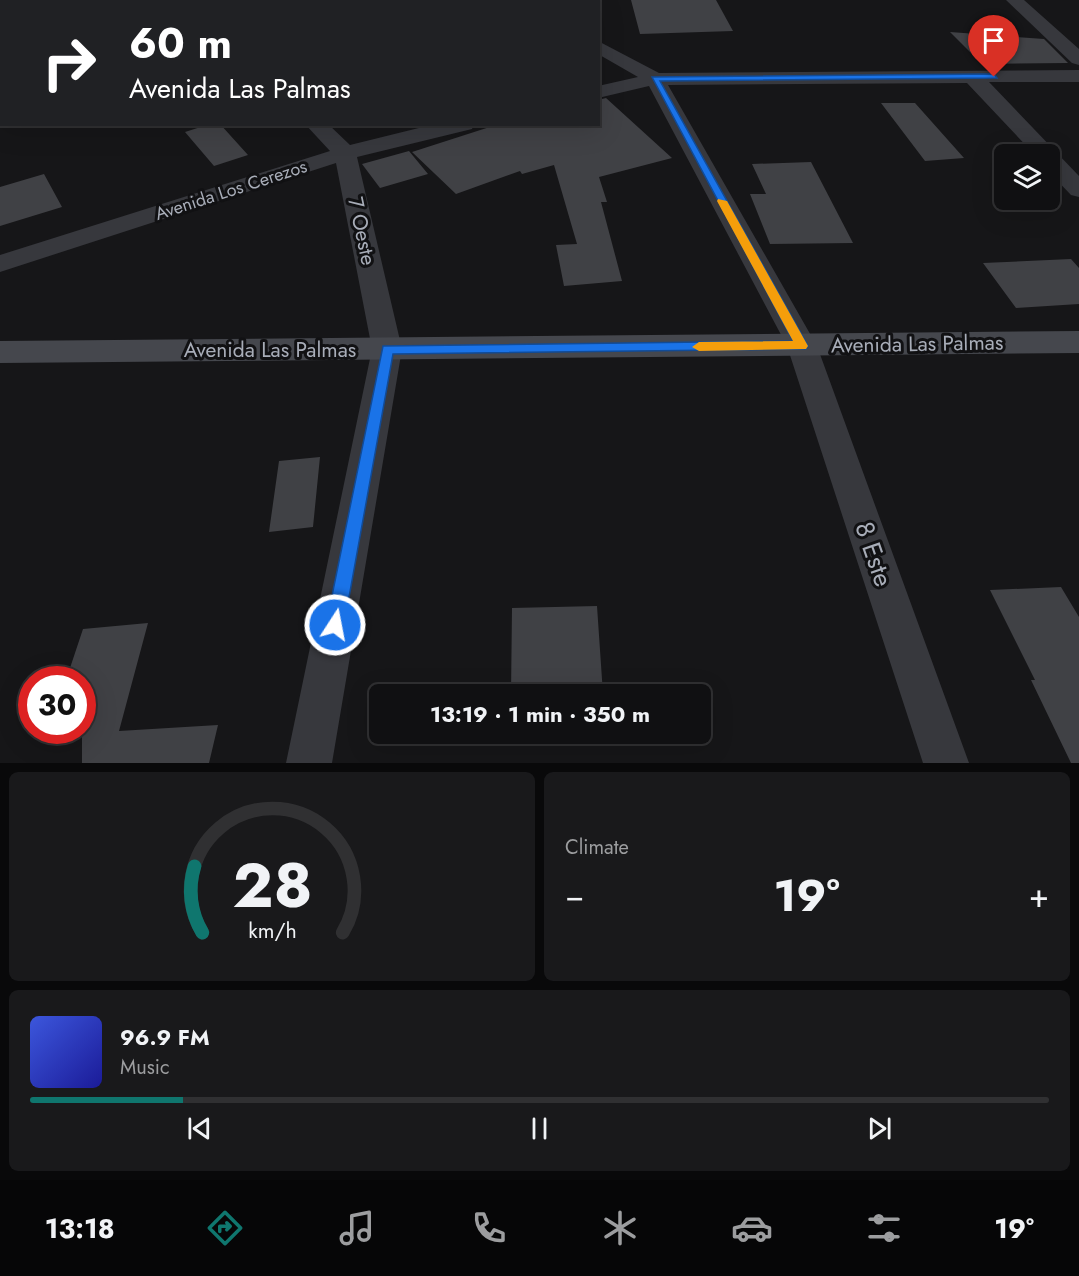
<!DOCTYPE html>
<meta charset="utf-8">
<style>
body{margin:0;font-family:Jost,sans-serif;background:#19191b;color:#f1f3f6;height:100vh;display:flex;flex-direction:column;font-size:22px;white-space:nowrap}
*{box-sizing:border-box;margin:0}
p{font-size:20px;color:#9c9d9f}
.icon{flex:none;width:33px;height:33px;fill:none;stroke:currentColor;stroke-width:2;stroke-linecap:round;stroke-linejoin:round}
.map{position:relative;height:763px;overflow:hidden}
.side{display:flex;flex-direction:column;gap:9px;padding:9px;background:#09090a;flex:1}
.side>*{flex:none}
.hud{position:absolute;left:0px;top:0px;width:600px;height:126px;box-shadow:0 6px 24px #0002,0 0 0 2px #303032;background:#202124;color:#fff;overflow:hidden}
.controls{position:absolute;left:994px;top:144px;display:grid;gap:12px}
.controls a{display:grid;place-items:center;width:66px;height:66px;border-radius:9px;background:#101012;box-shadow:0 6px 24px #0002,0 0 0 2px #303032;font-size:30px}
.speed{position:absolute;left:18px;top:666px;display:flex;gap:12px;font-size:30px;font-weight:700;text-align:center}
.speed>*{display:grid;place-content:center;width:78px;height:78px;border-radius:50%;background:#101012;box-shadow:0 6px 24px #0002,0 0 0 2px #303032;line-height:1}
.speed .limit{border:9px solid #d22;background:#fff;color:#111}
.pin{position:absolute;display:grid;place-items:center;width:51px;height:51px;color:#fff;margin:-62px -26px;border-radius:50% 50% 50% 0;rotate:-45deg;box-shadow:0 0 6px #0007}
.pin .icon{rotate:45deg}
.me{position:absolute;width:66px;margin:-33px;rotate:11deg;stroke-linejoin:round;filter:drop-shadow(0 0 4px #0008)}
.turn{display:flex;align-items:center;gap:21px;height:126px;padding:0 30px;font-size:27px}
.turn .icon{width:78px;height:78px;stroke-width:2.5}
.turn b{display:block;font-size:42px;line-height:51px}
.big{font-size:45px;font-weight:700;line-height:1.1}
.side .tile{flex:1;display:flex;flex-direction:column;justify-content:center;gap:9px;min-width:0;padding:0 21px;border-radius:9px;background:#19191b}
.side .dial{align-items:center;gap:0}
.dial svg{height:156px;overflow:visible;fill:none;stroke:#303032;stroke-width:7;stroke-linecap:round;text-anchor:middle}
.dial text{fill:#f1f3f6;stroke:none}
.song{display:flex;align-items:center;gap:18px}
.cover{width:72px;height:72px;border-radius:9px;background:linear-gradient(135deg,hsl(230 70% 55%),hsl(240 70% 35%))}
.played{height:6px;border-radius:3px;background:linear-gradient(90deg,#0f766e 15%,#303032 15%)}
.keys{display:flex;justify-content:space-around;direction:ltr}
.heat{display:flex;justify-content:space-between;align-items:center;font-size:33px;direction:ltr}
.side .tiles{flex:1;display:grid;gap:9px;grid-template-columns:1fr 1fr}
.tile:last-child{grid-column:span 2}
.trip{position:absolute;left:369px;top:684px;width:342px;height:60px;border-radius:9px;background:#101012;box-shadow:0 6px 24px #0002,0 0 0 2px #303032;font-weight:700;line-height:60px;text-align:center}
.tabs{display:flex;height:96px;justify-content:space-around;align-items:center;background:#060607;color:#9c9d9f}
.tabs .icon{width:42px;height:42px}
.tabs .selected{color:#0f766e}
.tabs b{font-size:27px;color:#f1f3f6}
.map>svg:first-child{display:block}
.building{fill:#404145}
.lines{fill:none;stroke-linecap:round;stroke-linejoin:round}
.street{fill:#37383d;fill-rule:evenodd}
.secondary{fill:#45474d;fill-rule:evenodd}
.route{fill:#1a73e8;stroke:#114b97;stroke-width:1.5}
.slow{fill:#f59e0b}
.labels{text-anchor:middle;dominant-baseline:central;stroke-width:6;stroke-linejoin:round;paint-order:stroke}
.far-street-label{font-size:18px;fill:#a8adb8;stroke:#111113}
.street-label{font-size:21px;fill:#a8adb8;stroke:#111113}
.near-street-label{font-size:26px;fill:#a8adb8;stroke:#111113}
</style>
<div class="map">
<svg width="1079" height="763" viewBox="0 0 1079 763">
<rect width="100%" height="100%" fill="#161618"/>
<!-- building -->
<path class="building" d="M 631,0 L 716,0 L 733,31 L 640,34 Z
M 950,32 L 1044,39 L 1068,63 L 982,64 Z
M 606,98 L 672,158 L 599,177 L 607,202 L 601,202 L 622,281 L 564,286 L 556,245 L 577,244 L 554,165 L 522,174 L 520,171 L 456,194 L 412,152 L 499,124 L 598,124 L 598,100 Z
M 881,103 L 915,103 L 964,158 L 925,161 Z
M 210,124 L 220,124 L 248,155 L 214,166 L 185,132 Z
M 409,151 L 428,174 L 380,188 L 362,164 Z
M 811,162 L 853,243 L 770,244 L 750,194 L 766,194 L 752,164 Z
M 44,174 L 62,207 L 0,226 L 0,187 Z
M 1071,259 L 1079,268 L 1079,304 L 1016,308 L 983,263 Z
M 320,457 L 313,527 L 269,532 L 279,461 Z
M 1061,587 L 1079,617 L 1079,763 L 1071,763 L 1031,680 L 1035,680 L 990,590 Z
M 597,606 L 603,694 L 511,694 L 512,608 Z
M 148,623 L 119,731 L 218,725 L 209,763 L 82,763 L 82,680 L 66,680 L 83,629 Z"/>
<g class="lines">
<!-- street -->
<path class="street" d="M 180,0 L 197,0 L 198,2 L 181,2 Z
M 429,0 L 451,0 L 428,2 Z
M 510,0 L 528,0 L 529,2 L 511,2 Z
M 1006,0 L 1024,0 L 1079,49 L 1079,65 L 1072,63 Z
M 598,41 L 659,73 L 1079,70 L 1079,82 L 989,82 L 1079,176 L 1079,197 L 1071,195 L 1050,173 L 1050,154 L 1034,154 L 967,83 L 668,85 L 817,346 L 969,763 L 923,763 L 787,346 L 649,86 L 598,98 L 598,86 L 638,77 L 598,54 Z
M 0,103 L 2,103 L 2,115 L 0,115 Z
M 305,124 L 328,124 L 350,145 L 435,124 L 474,124 L 472,129 L 357,157 L 402,349 L 332,763 L 286,763 L 372,349 L 336,163 L 0,272 L 0,255 L 330,151 Z"/>
<!-- secondary -->
<path class="secondary" d="M 1079,331 L 1079,353 L 0,363 L 0,341 Z"/>
</g>
<!-- route -->
<path class="route" d="M 994,74 L 997,78 L 660,81 L 808,346 L 806,349 L 393,354 L 344,625 L 342,631 L 335,634 L 329,631 L 326,625 L 383,346 L 793,341 L 652,77 Z"/>
<!-- slow -->
<path class="slow" d="M 718,199 L 727,201 L 808,346 L 806,349 L 699,351 L 692,347 L 699,342 L 793,341 L 717,201 Z"/>
<g class="labels">
<!-- far-street labels -->
<g class="far-street-label">
<text transform="translate(231 190) rotate(-18)">Avenida Los Cerezos</text>
</g>
<!-- street labels -->
<g class="street-label">
<text transform="translate(362 231) rotate(78)">7 Oeste</text>
<text transform="translate(917 344) rotate(-1)">Avenida Las Palmas</text>
<text x="270" y="350">Avenida Las Palmas</text>
</g>
<!-- near-street labels -->
<g class="near-street-label">
<text transform="translate(874 554) rotate(71)">8 Este</text>
</g>
</g>
</svg>
<div class="controls">
<a><svg class="icon" aria-label="layers" viewBox="0 0 24 24"><path d="M12 4l9 5-9 5-9-5zM3 14l9 5 9-5"/></svg></a>
</div>
<div class="speed"><div class="limit">30</div></div>
<div class="pin" style="left:994px;top:77px;background:#d93025"><svg class="icon" aria-label="arrive" viewBox="0 0 24 24"><path d="M6 21V4h12l-3 4 3 4H6"/></svg></div>
<svg class="me" style="left:335px;top:625px" viewBox="-20 -20 40 40"><circle r="17" fill="#1a73e8" stroke="#fff" stroke-width="3"/><path d="M0-11L8 9 0 5-8 9z" fill="#fff"/></svg>
<div class="trip">13:19 · 1 min · 350 m</div>
<div class="hud">
<div class="turn"><svg class="icon" aria-label="right" viewBox="0 0 24 24"><path d="M7 20v-9h11M14 6l5 5-5 5"/></svg><div><b>60 m</b>Avenida Las Palmas</div></div>
</div>
</div>
<section class="side">
<div class="tiles">
<div class="tile dial"><svg viewBox="0 0 100 80">
<path d="M14 69A42 42 0 1 1 86 69"/>
<path d="M14 69A42 42 0 0 1 10 35" stroke="#0f766e"/>
<text x="50" y="56" font-size="32" font-weight="700">28</text>
<text x="50" y="72" font-size="11">km/h</text>
</svg></div>
<div class="tile"><p>Climate</p>
<div class="heat"><a>−</a><b class="big">19°</b><a>+</a></div>
</div>
<div class="tile">
<div class="song"><i class="cover"></i><div><b>96.9 FM</b><p>Music</p></div></div>
<div class="played"></div>
<div class="keys"><svg class="icon" aria-label="previous" viewBox="0 0 24 24"><path d="M18 5L8 12l10 7zM5 5v14"/></svg><svg class="icon" aria-label="pause" viewBox="0 0 24 24"><path d="M8 5v14M16 5v14"/></svg><svg class="icon" aria-label="next" viewBox="0 0 24 24"><path d="M6 5l10 7-10 7zM19 5v14"/></svg></div>
</div>
</div>
</section>
<nav class="tabs">
<b>13:18</b>
<svg class="icon selected" aria-label="directions" viewBox="0 0 24 24"><path d="M12 3l9 9-9 9-9-9zM9 14v-3h6M13 9l2 2-2 2"/></svg>
<svg class="icon" aria-label="music" viewBox="0 0 24 24"><path d="M9 18V5l10-2v13"/><circle cx="6" cy="18" r="3"/><circle cx="16" cy="16" r="3"/></svg>
<svg class="icon" aria-label="phone" viewBox="0 0 24 24"><path d="M5 4h4l2 5-3 2q2 4 5 5l2-3 5 2v4C11 20 4 13 5 4z"/></svg>
<svg class="icon" aria-label="climate" viewBox="0 0 24 24"><path d="M12 3v18M4 7l16 10M4 17L20 7"/></svg>
<svg class="icon" aria-label="car" viewBox="0 0 24 24"><path d="M5 17H2v-5l4-1 3-4h7l3 4 3 1v5h-3M9 17h6M6 11h13"/><circle cx="7" cy="17" r="2"/><circle cx="17" cy="17" r="2"/></svg>
<svg class="icon" aria-label="filters" viewBox="0 0 24 24"><path d="M4 7h16M4 17h16"/><circle cx="9" cy="7" r="2"/><circle cx="15" cy="17" r="2"/></svg>
<b>19°</b>
</nav>
